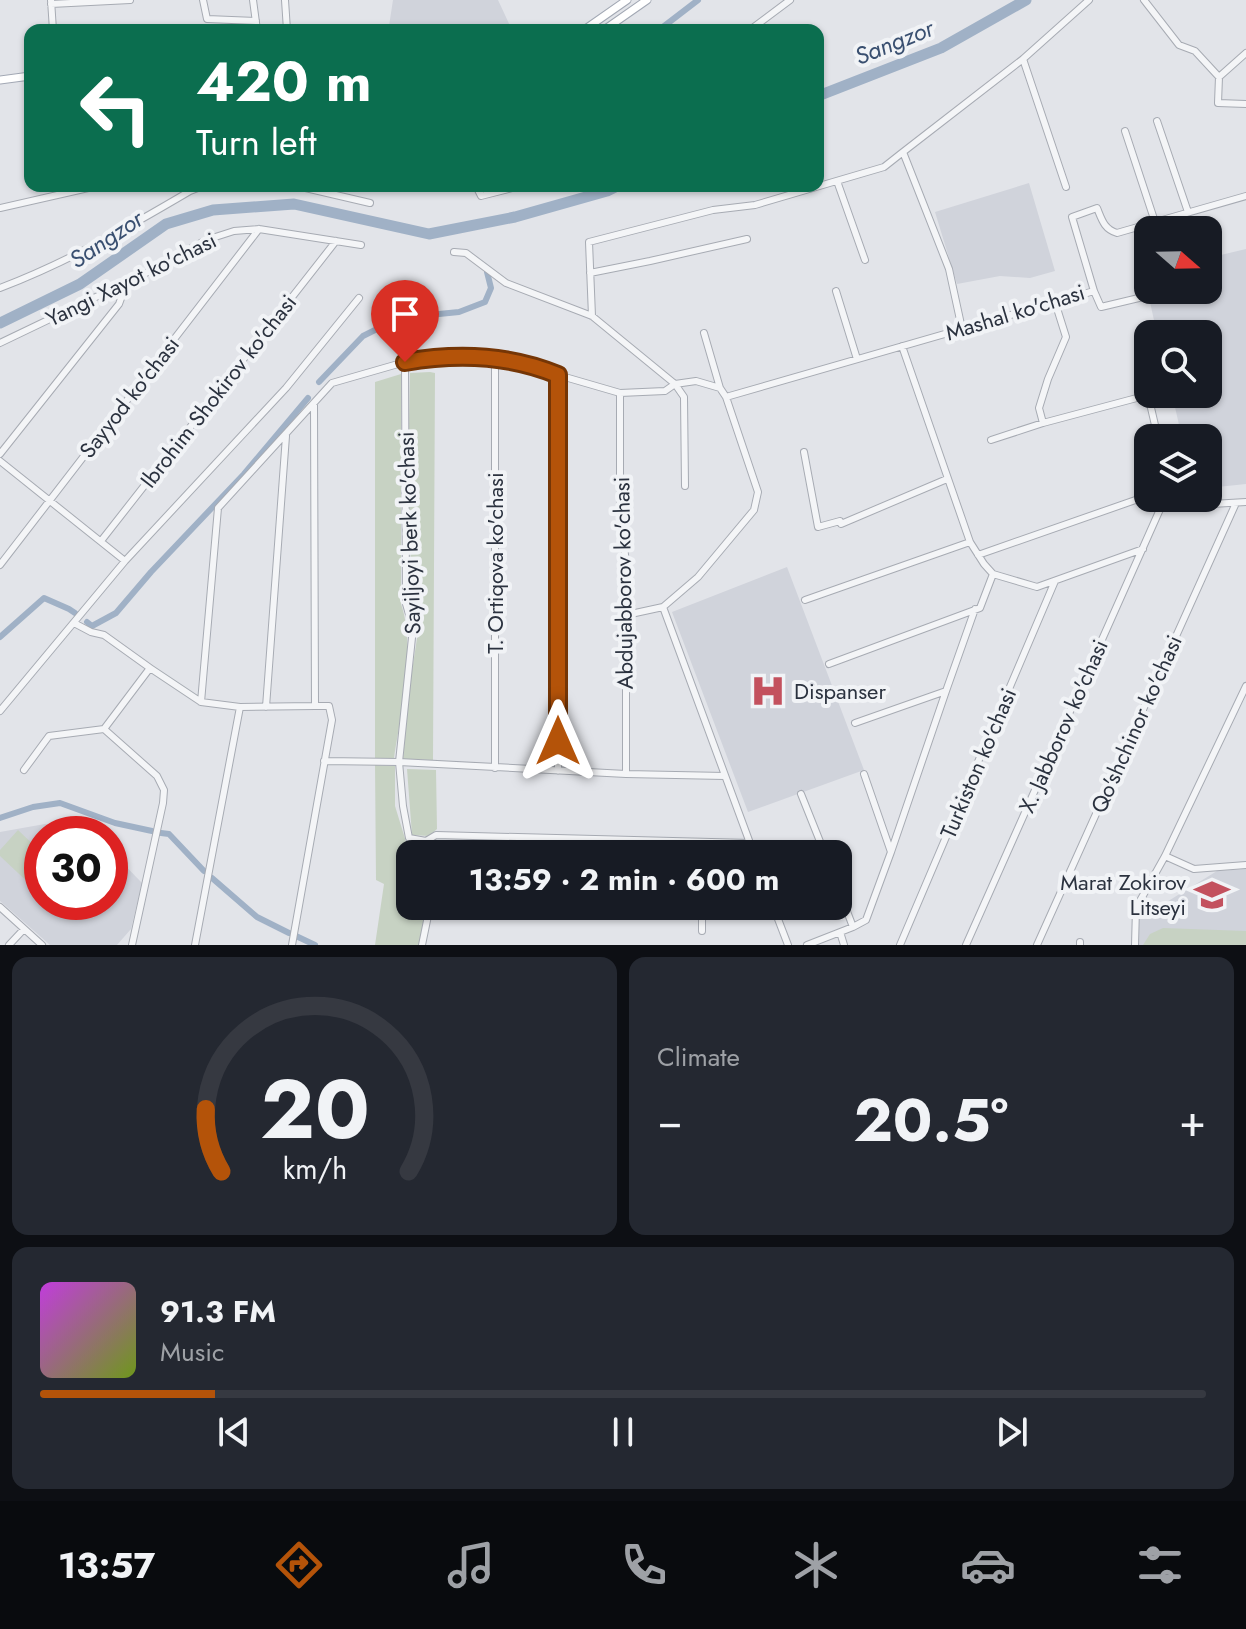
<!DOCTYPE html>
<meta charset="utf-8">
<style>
body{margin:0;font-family:Jost,sans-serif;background:#242831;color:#f1f3f6;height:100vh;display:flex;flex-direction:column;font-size:30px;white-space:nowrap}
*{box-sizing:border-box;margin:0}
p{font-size:26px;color:#9ea1a6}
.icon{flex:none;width:44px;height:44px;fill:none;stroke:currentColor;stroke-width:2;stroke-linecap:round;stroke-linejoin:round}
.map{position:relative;height:945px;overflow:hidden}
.side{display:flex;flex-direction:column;gap:12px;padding:12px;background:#0d0f14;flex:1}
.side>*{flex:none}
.banner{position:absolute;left:24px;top:24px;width:800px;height:168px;border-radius:16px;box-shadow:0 2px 6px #0004;background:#0b6e4f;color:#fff;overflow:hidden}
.needle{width:52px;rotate:110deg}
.buttons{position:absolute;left:1134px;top:216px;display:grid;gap:16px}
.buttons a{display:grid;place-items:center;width:88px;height:88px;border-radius:16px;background:#171b24;box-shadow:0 2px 6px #0004;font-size:40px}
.speed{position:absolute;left:24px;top:816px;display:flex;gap:16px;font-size:40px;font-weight:700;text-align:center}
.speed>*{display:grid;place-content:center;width:104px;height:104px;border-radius:50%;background:#171b24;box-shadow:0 2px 6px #0004;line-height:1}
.speed .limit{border:12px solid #d22;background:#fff;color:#111}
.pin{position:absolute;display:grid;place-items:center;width:68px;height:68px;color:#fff;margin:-82px -34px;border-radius:50% 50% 50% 0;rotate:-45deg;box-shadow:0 0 8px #0007}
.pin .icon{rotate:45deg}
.me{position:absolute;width:88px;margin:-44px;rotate:0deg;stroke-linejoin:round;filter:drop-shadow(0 0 6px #0008)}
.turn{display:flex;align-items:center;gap:28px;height:168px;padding:0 40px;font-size:36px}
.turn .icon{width:104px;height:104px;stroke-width:2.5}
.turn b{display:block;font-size:56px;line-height:68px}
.big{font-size:60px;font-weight:700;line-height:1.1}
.side .card{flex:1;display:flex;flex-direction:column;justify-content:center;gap:12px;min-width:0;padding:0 28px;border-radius:16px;background:#242831}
.side .dial{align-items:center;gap:0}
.dial svg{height:208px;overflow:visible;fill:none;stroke:#363941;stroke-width:7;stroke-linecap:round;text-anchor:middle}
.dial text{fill:#f1f3f6;stroke:none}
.song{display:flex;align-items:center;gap:24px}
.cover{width:96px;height:96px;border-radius:12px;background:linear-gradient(135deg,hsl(290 70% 55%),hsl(80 70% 35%))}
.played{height:8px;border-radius:4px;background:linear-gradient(90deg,#b45309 15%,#363941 15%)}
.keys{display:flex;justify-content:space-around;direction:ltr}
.heat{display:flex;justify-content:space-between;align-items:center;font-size:44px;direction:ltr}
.side .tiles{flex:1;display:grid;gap:12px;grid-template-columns:1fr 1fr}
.card:last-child{grid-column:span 2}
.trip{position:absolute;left:396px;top:840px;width:456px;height:80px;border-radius:16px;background:#171b24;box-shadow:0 2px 6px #0004;font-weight:700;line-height:80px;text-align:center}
.dock{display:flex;height:128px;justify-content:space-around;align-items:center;background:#090b0e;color:#9ea1a6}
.dock .icon{width:56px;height:56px}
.dock .current{color:#b45309}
.dock b{font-size:36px;color:#f1f3f6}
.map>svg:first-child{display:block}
.built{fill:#d0d3db}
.green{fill:#c7d2c3}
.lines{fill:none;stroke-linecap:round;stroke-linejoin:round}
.canal{stroke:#a0b1c6;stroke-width:6}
.river{stroke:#a0b1c6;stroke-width:11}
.minor-casing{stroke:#a7abb3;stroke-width:8}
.major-casing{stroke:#a2a8b4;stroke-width:9}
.minor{stroke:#f4f5f7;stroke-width:6}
.major{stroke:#fff;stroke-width:7}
.route-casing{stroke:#753606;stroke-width:20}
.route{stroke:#b45309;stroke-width:14}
.labels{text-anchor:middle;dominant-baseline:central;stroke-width:8;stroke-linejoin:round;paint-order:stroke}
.street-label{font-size:22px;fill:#2b323f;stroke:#f1f3f6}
.poi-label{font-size:22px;fill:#2b323f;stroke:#f1f3f6;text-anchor:start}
.water-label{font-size:24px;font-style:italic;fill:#394f70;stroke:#f1f3f6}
</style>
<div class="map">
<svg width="1246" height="945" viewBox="0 0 1246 945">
<rect width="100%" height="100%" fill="#e2e4e9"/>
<!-- built -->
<path class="built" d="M 393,0 L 498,0 L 512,30 L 384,30 L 384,25 L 389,26 Z
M 1029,183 L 1055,271 L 1030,278 L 1000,276 L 957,284 L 935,212 Z
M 1246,249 L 1246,484 L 1208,488 L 1208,438 L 1182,438 L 1172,394 L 1208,394 L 1208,334 L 1157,334 L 1148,293 L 1142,292 L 1137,274 L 1148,272 L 1148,290 L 1208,290 L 1208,258 Z
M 787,567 L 864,770 L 748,812 L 672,612 Z
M 45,824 L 73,829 L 88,834 L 42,834 L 42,902 L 110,902 L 110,850 L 142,883 L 131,929 L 117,945 L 50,945 L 0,901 L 0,832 Z
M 1246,869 L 1246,945 L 1139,945 L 1139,919 L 1217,871 Z"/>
<!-- green -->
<path class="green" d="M 430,372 L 435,373 L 433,760 L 403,759 L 409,690 L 418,632 L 411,567 L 408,476 L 410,373 Z
M 401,374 L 401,604 C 416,646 401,713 394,758 L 375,758 L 375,382 Z
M 375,765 L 395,766 L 395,806 L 407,845 L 421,854 L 410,854 L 410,906 L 426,906 L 419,945 L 375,945 L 384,884 L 376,880 Z
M 407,769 L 436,770 L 437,829 L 429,836 L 412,835 Z
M 18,830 L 42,853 L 42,882 L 35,889 L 0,856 L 0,850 Z
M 1163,928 L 1246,931 L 1246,945 L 1143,945 L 1150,934 Z"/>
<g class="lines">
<!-- canal -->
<path class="canal" d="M 659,30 L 698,0
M 489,188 L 490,186
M 319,382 L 363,336 L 399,318 L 459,312 L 485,302 L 491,288 L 487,272
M 87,622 L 92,626 L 116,613 L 151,572 L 244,474 L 308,398
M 0,637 L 44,598 L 69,609 L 75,613
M 0,818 L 33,807 L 60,803 L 115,823 L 152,831
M 161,833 L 169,834 L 204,871
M 212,878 L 257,917 L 289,933
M 296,936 L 315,945"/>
<!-- river -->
<path class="river" d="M 818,96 L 941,48 L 1026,0
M 0,323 L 80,284 L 166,224 L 213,210 L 294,204 L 429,234 L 515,217 L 607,191 L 617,186"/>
<!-- minor casing -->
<g class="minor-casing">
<path id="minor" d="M 51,0 L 53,30
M 203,0 L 207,19 L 256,21
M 253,0 L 257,30
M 285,0 L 287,30
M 1144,0 L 1179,45 L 1195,51 L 1219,77 L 1218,103 L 1246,104
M 51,4 L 130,0
M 750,30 L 790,0
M 1023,59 L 1066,187
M 1219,77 L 1246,53
M 1157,121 L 1188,212
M 1125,131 L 1155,222
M 837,181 L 865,260
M 297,186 L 370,203
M 479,186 L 477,188 L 481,196 L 520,186
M 0,208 L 97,186
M 454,252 L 466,253 L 506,283 L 592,316 L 675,384 L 684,397 L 685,486
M 590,273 L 650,261 L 747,239
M 0,288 C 66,263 129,227 190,191 L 203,186
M 836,291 L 857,359
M 1094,291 L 1101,307 L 1143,297
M 592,316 L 589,242 L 713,210 L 755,205 L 884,167 L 903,152
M 962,329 L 949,269 L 903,152 L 1023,59 L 1089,0
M 704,333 L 720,388
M 0,343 L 150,271 L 206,240 L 234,231 L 259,229 L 361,245
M 902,346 L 970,542 L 984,564 L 993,574
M 495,358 L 495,768
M 405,362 L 406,604 L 413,628 L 399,762 L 626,774 L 725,776
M 558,375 L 558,771
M 620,393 L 620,499 L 626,566 L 626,774
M 726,397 L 1094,291 L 1072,217 L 1097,208 C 1102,220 1104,229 1117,233 L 1246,196
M 1043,423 L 1039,408 L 1048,379 L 1066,337 L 1055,302
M 991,440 L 1043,423 L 1148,395 L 1158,438
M 804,452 L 818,527 L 840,521 L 841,524 L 947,479
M 0,454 L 119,304 L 127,282
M 0,461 L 125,561
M 101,541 L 336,241
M 978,555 L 1144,497 L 1156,501 L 1161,507 L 1246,502
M 0,565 L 259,229
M 805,600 L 970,542
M 663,607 L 754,854
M 74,623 L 91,632 L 104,635 L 150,668
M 829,664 L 980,608 L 993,574 L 1037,587 L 1143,549
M 201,702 L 218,508 L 332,383 L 405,362 L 435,357 L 495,358 L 543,369 L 558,375 L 620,393 L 665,391 L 675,384 L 696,381 L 720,388 L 726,397 L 758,492 L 754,510 L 698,577 L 663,607 L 626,615
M 266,707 L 286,436
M 0,711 L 125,561 L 286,388 L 359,298
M 855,723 L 946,691 L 975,609
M 324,761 L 399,762 L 403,806 L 409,838 L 426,841 L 429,854
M 24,770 L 49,736 L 104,729
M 801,794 L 825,854
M 426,841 L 436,835 L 750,843
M 891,852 L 946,691
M 625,854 L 626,840
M 1165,856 L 1194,869 L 1246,865
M 838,888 L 853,927
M 773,906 L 788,945
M 0,907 L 42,945
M 702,931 L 702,906
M 840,932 L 844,945
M 9,945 L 24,929
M 132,945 L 163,803 L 164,790 L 157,776 L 104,729 L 150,668 L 201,702 L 240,707 L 315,706
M 195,945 L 240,707
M 292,945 L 332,720 L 329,706 L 315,706 L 314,405
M 422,945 L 430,906
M 807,945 L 853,927 L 866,920 L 891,852 L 864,774
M 900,945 L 1055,581
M 966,945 L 1161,507
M 1037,945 L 1236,503
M 1080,945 L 1080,942
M 1135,945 L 1136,908 L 1165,856 L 1246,686"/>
</g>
<!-- major casing -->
<g class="major-casing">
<path id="major" d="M 584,30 L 627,0
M 604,30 L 647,0
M 0,80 L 30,76"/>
</g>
<!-- minor -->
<use href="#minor" class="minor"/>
<!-- major -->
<use href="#major" class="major"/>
</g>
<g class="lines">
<!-- route casing -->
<g class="route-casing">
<path id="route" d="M 405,362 C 457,353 510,355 558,375 L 558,741"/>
</g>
<!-- route -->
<use href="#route" class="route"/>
</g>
<!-- icons -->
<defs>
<g id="hospital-bare" transform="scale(2.76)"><path d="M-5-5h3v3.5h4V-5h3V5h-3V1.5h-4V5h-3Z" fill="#c3515e" stroke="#f1f3f6" stroke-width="2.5" paint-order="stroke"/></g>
<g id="university-bare" transform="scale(2.76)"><path d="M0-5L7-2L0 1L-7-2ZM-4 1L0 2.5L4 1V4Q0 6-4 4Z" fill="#c3515e" stroke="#f1f3f6" stroke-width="2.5" paint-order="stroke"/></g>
</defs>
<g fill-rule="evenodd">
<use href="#hospital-bare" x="768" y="691"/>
<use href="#university-bare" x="1212" y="895"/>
</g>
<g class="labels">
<!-- street labels -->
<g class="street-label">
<text transform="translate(131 279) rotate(-26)">Yangi Xayot ko'chasi</text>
<text transform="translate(1015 312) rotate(-17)">Mashal ko'chasi</text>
<text transform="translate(218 391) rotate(-52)">Ibrohim Shokirov ko'chasi</text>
<text transform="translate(129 397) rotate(-52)">Sayyod ko'chasi</text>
<text transform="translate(409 533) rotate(-92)">Sayiljoyi berk ko'chasi</text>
<text transform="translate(495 563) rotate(-90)">T. Ortiqova ko'chasi</text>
<text transform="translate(623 583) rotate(-91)">Abdujabborov ko'chasi</text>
<text transform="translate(1136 724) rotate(-66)">Qo'shchinor ko'chasi</text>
<text transform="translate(1063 726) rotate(-66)">X. Jabborov ko'chasi</text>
<text transform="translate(978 763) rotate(-67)">Turkiston ko'chasi</text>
</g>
<!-- poi labels -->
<g class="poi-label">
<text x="794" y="691">Dispanser</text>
<text x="1186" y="882" text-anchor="end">Marat Zokirov<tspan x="1186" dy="25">Litseyi</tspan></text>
</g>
<!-- water labels -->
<g class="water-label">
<text transform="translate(894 42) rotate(-22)">Sangzor</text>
<text transform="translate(106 239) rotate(-34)">Sangzor</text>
</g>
</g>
</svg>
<div class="buttons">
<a><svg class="needle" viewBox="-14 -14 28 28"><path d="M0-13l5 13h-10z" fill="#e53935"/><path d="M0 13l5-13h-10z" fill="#9ea1a6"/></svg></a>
<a><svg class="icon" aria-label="search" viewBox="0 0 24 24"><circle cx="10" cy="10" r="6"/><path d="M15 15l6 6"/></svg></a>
<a><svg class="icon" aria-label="layers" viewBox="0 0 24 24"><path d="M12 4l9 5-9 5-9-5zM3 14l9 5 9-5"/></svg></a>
</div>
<div class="speed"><div class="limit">30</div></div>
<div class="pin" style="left:405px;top:362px;background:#d93025"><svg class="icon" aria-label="arrive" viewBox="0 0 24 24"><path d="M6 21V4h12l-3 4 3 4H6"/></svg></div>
<svg class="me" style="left:558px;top:741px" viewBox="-20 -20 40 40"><path d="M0-17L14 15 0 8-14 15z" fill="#b45309" stroke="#fff" stroke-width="4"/></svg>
<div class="trip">13:59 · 2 min · 600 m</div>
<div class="banner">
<div class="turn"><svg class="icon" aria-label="left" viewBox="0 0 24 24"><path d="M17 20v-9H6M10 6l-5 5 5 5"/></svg><div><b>420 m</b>Turn left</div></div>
</div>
</div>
<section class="side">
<div class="tiles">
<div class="card dial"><svg viewBox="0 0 100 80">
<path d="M14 69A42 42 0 1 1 86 69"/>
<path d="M14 69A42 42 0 0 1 8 45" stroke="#b45309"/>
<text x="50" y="56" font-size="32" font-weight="700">20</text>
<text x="50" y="72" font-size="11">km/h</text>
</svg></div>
<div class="card"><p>Climate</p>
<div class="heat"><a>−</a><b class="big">20.5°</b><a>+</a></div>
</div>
<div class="card">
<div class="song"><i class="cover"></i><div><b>91.3 FM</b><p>Music</p></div></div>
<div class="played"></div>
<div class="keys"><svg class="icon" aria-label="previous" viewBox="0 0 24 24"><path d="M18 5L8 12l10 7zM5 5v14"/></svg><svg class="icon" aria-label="pause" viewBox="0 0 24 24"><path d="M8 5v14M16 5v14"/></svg><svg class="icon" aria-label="next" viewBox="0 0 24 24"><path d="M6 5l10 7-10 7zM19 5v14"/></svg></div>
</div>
</div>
</section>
<nav class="dock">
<b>13:57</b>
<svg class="icon current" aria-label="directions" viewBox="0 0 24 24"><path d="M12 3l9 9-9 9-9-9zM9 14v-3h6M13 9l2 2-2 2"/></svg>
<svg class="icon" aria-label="music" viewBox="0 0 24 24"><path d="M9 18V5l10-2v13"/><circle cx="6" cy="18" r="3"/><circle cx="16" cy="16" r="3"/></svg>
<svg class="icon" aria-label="phone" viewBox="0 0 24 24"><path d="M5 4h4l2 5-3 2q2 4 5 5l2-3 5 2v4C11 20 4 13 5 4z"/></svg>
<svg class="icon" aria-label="climate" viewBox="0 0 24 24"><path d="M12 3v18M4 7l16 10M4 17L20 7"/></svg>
<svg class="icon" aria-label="car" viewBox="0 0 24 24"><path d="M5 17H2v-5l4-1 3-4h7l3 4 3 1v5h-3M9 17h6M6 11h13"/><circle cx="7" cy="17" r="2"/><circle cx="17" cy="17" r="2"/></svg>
<svg class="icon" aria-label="filters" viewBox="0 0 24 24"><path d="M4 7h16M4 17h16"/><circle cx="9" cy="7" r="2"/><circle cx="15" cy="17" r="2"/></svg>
</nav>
